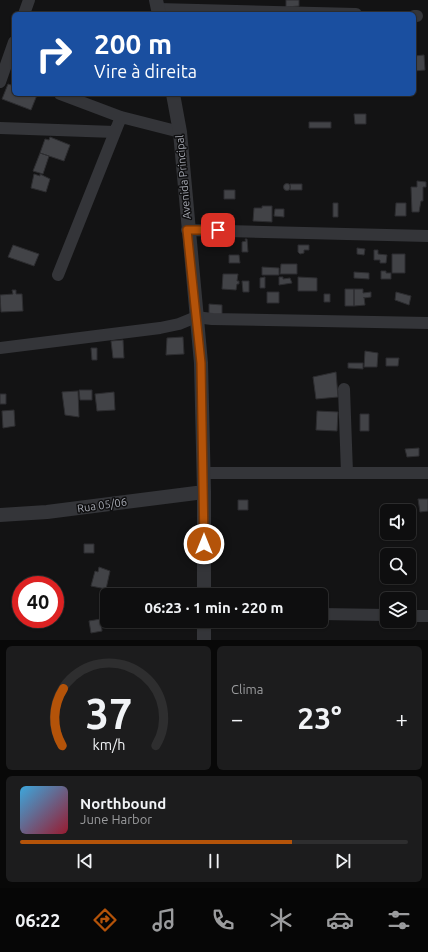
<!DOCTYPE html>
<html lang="pt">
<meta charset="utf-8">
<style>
body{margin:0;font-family:Ubuntu,sans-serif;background:#1c1c1d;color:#f1f3f6;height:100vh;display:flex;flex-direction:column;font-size:15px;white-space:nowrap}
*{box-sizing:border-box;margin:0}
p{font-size:13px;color:#9b9c9e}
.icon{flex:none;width:22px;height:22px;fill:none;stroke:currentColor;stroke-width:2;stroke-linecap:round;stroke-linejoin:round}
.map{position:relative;height:640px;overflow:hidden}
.panel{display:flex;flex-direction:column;gap:6px;padding:6px;background:#080808;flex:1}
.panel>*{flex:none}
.guide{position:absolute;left:12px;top:12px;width:404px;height:84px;border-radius:6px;box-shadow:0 1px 3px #0004,0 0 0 1px #2e2e2f;background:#1a4fa0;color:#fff;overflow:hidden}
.fabs{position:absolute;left:380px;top:504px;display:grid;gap:8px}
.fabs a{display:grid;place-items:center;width:36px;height:36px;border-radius:6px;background:#0e0e0f;box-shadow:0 1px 3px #0004,0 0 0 1px #2e2e2f;font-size:20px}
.speed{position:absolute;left:12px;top:576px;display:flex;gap:8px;font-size:20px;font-weight:700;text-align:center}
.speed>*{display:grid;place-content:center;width:52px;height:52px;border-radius:50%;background:#0e0e0f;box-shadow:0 1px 3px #0004,0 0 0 1px #2e2e2f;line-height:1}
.speed .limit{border:6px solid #d22;background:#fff;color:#111}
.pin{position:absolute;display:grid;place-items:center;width:34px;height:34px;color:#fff;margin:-17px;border-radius:8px;box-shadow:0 2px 6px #0006}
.me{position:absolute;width:44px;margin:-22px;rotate:0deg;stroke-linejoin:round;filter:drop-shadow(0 0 3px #0008)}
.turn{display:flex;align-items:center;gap:14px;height:84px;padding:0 16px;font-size:18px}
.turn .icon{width:52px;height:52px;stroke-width:2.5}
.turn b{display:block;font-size:28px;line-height:34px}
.big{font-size:30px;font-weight:700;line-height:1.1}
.panel .widget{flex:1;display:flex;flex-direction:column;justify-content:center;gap:6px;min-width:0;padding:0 14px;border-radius:6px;background:#1c1c1d}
.panel .dial{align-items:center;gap:0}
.dial svg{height:104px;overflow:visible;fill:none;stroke:#2e2e2f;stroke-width:7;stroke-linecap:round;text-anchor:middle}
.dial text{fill:#f1f3f6;stroke:none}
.song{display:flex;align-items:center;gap:12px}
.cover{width:48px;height:48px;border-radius:6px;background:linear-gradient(135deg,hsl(200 70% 55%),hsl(350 70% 35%))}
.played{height:4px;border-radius:2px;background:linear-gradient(90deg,#b45309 70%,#2e2e2f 70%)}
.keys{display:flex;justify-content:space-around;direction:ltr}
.heat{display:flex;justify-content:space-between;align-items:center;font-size:22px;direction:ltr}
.panel .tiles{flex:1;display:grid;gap:6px;grid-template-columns:1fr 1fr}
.widget:last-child{grid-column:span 2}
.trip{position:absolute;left:100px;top:588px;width:228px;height:40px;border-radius:6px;background:#0e0e0f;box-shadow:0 1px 3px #0004,0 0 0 1px #2e2e2f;font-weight:700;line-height:40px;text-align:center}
.tabs{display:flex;height:64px;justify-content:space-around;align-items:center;background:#060606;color:#9b9c9e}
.tabs .icon{width:28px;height:28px}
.tabs .active{color:#b45309}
.tabs b{font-size:18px;color:#f1f3f6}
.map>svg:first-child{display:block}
.building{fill:#424347;stroke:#2d2d30}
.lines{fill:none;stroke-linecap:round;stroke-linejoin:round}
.minor{stroke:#343539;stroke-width:12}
.tertiary{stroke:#343539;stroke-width:14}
.route-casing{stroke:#753606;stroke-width:10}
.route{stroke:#b45309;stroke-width:7}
.labels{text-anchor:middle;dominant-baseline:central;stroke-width:3;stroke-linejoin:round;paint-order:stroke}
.street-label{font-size:11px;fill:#a6a9b3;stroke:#0e0e0f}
</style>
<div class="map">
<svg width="428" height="640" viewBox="0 0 428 640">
<rect width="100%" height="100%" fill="#131314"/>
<!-- building -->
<path class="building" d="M 286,0 L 299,0 L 299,6 L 286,7 Z
M 424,55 L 425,70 L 414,71 L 414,56 Z
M 8,84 L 14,86 L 14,94 L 37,95 L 31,110 L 2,99 Z
M 354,114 L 366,114 L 366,124 L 355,124 Z
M 309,122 L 331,122 L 331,128 L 309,128 Z
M 50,137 L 70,145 L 64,161 L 40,153 L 45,139 L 49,140 Z
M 40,153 L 49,156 L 43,174 L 33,171 Z
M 34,174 L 40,176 L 40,174 L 50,179 L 46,192 L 31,188 Z
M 417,181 L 426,182 L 426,187 L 423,187 L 423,201 L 421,201 L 419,212 L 412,212 L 411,187 L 417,187 Z
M283.5 187a3.5 3.5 0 1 1 7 0a3.5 3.5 0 1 1-7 0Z
M 290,184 L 302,184 L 302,190 L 290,190 Z
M 224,190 L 235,190 L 235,199 L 224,199 Z
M 333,203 L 338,203 L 338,217 L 333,217 Z
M 396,203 L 406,203 L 406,216 L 395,216 Z
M 262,206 L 272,206 L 272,222 L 253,221 L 254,208 L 262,208 Z
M 275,209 L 284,209 L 284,217 L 274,216 Z
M 245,239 L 247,239 L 248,252 L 242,252 L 242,242 L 246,241 Z
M 13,245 L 39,254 L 34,266 L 8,257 Z
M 298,245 L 309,245 L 309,250 L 304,250 L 304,253 L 300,254 L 298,252 Z
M 357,248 L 365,249 L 364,255 L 357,254 Z
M 374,250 L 378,250 L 378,254 L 387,255 L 386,263 L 380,263 L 380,260 L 374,260 Z
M 392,254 L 405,254 L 405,273 L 392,273 Z
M 229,255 L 239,255 L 240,263 L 229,263 Z
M 281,264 L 297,264 L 297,274 L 280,274 Z
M 262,267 L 279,268 L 279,275 L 262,275 Z
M 381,271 L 386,271 L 386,273 L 391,273 L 391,279 L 381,279 Z
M 354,272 L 369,273 L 369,279 L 354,278 Z
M 223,274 L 238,274 L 237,281 L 239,281 L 239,284 L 237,284 L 236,290 L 222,289 Z
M 265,277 L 265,288 L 260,288 L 260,278 Z
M 279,277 L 283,277 L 283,279 L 290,278 L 292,283 L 279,285 Z
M 298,277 L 317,278 L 317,291 L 298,291 Z
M 242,281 L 249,281 L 249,292 L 243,292 Z
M 345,289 L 354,289 L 354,306 L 345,306 Z
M 354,289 L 363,289 L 363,293 L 371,292 L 371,297 L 364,298 L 364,297 L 365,305 L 354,306 Z
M 12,290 L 16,290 L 16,294 L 22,294 L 23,311 L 1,312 L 0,295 L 13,294 Z
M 267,292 L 279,292 L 279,303 L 267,303 Z
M 396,292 L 411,296 L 409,305 L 395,300 Z
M 324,294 L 330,294 L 330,302 L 324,302 Z
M 209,304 L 222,305 L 222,315 L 209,314 Z
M 183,337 L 184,354 L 166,355 L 167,338 Z
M 123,340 L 124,358 L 113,358 L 111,341 Z
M 91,348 L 97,348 L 97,360 L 92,360 Z
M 365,351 L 378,353 L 377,367 L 364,367 Z
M 386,358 L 399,358 L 398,366 L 386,366 Z
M 348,363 L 363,363 L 363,369 L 348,368 Z
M 336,372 L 338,397 L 316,399 L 313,377 Z
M 79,390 L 92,390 L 92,400 L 80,400 Z
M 78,391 L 79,417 L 65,415 L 62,392 Z
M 114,392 L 115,410 L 97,411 L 95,394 Z
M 0,394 L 6,394 L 6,404 L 0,404 Z
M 14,410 L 15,426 L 3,428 L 2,411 Z
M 317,411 L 338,412 L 337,431 L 316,430 Z
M 360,414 L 369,414 L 369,431 L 360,431 Z
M 419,448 L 419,456 L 407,457 L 405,449 Z
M 418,499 L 428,499 L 428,511 L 420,512 Z
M 238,500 L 248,500 L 248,510 L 238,510 Z
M 84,544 L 94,544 L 94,553 L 84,553 Z
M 99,567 L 110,571 L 106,589 L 91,586 L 95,571 L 98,572 Z
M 101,619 L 102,631 L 91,633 L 89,621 Z"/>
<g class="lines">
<!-- minor -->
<path class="minor" d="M 158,9 L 356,14
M 24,14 L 29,0
M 414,16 L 417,16
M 0,82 L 14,42
M 60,94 L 121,117 L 180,132
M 0,128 L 115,132
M 187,230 L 428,236
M 58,275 L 121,117
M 0,348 L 160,328 L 179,324 L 196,317 L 212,319 L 428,323
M 344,389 L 347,473
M 204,473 L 428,473
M 321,614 L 387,615
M 409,616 L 428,616"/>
<!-- tertiary -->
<path class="tertiary" d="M 156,0 L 159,14
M 173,94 L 180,132 L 201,363 L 204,492 L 204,595
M 0,515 L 47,512 L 204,492
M 204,621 L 204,640"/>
</g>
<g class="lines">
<!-- route casing -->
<g class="route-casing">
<path id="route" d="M 204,544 L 201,363 L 187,230 L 218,230"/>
</g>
<!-- route -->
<use href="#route" class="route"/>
</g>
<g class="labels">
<!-- street labels -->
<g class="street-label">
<text transform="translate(183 177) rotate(-95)">Avenida Principal</text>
<text transform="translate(102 505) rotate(-8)">Rua 05/06</text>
</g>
</g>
</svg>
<div class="fabs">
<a><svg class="icon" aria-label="sound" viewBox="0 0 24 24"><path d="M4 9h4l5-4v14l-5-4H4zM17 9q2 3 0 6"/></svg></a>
<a><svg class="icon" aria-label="search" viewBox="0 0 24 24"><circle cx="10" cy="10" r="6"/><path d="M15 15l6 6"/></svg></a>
<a><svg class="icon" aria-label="layers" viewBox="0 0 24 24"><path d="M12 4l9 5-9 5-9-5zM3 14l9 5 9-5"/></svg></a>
</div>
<div class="speed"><div class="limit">40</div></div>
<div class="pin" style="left:218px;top:230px;background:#d93025"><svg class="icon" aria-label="arrive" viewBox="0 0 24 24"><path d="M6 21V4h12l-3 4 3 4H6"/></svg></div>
<svg class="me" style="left:204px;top:544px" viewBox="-20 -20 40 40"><circle r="17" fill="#b45309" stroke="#fff" stroke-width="3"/><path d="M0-11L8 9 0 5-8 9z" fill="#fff"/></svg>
<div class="trip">06:23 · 1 min · 220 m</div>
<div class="guide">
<div class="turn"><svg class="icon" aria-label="right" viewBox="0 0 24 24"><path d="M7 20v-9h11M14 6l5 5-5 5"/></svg><div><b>200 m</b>Vire à direita</div></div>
</div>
</div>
<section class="panel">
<div class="tiles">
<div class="widget dial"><svg viewBox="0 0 100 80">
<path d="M14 69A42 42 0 1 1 86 69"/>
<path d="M14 69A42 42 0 0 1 15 25" stroke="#b45309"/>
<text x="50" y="56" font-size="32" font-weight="700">37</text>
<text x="50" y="72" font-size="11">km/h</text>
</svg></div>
<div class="widget"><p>Clima</p>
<div class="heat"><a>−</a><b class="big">23°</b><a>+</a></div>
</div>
<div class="widget">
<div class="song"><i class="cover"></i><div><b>Northbound</b><p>June Harbor</p></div></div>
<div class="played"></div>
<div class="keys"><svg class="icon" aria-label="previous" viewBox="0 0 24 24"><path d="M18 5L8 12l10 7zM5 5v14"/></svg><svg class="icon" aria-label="pause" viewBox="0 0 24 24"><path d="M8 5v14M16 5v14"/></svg><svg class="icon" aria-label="next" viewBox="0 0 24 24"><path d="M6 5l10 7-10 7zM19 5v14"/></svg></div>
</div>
</div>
</section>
<nav class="tabs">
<b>06:22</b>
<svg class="icon active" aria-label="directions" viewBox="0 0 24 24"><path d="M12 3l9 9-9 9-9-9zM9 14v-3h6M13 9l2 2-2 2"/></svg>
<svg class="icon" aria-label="music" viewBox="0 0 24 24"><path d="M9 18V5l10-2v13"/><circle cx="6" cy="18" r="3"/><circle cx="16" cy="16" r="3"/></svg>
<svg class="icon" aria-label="phone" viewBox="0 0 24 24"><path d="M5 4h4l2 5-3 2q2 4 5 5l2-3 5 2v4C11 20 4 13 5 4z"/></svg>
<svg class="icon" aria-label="climate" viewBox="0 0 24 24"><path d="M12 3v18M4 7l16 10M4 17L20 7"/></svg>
<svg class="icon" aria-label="car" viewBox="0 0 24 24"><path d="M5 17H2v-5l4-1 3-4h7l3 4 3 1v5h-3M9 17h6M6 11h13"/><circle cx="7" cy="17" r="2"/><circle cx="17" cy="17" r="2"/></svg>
<svg class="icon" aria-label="filters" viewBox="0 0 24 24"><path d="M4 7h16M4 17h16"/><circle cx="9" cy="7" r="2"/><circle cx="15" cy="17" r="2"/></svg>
</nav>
